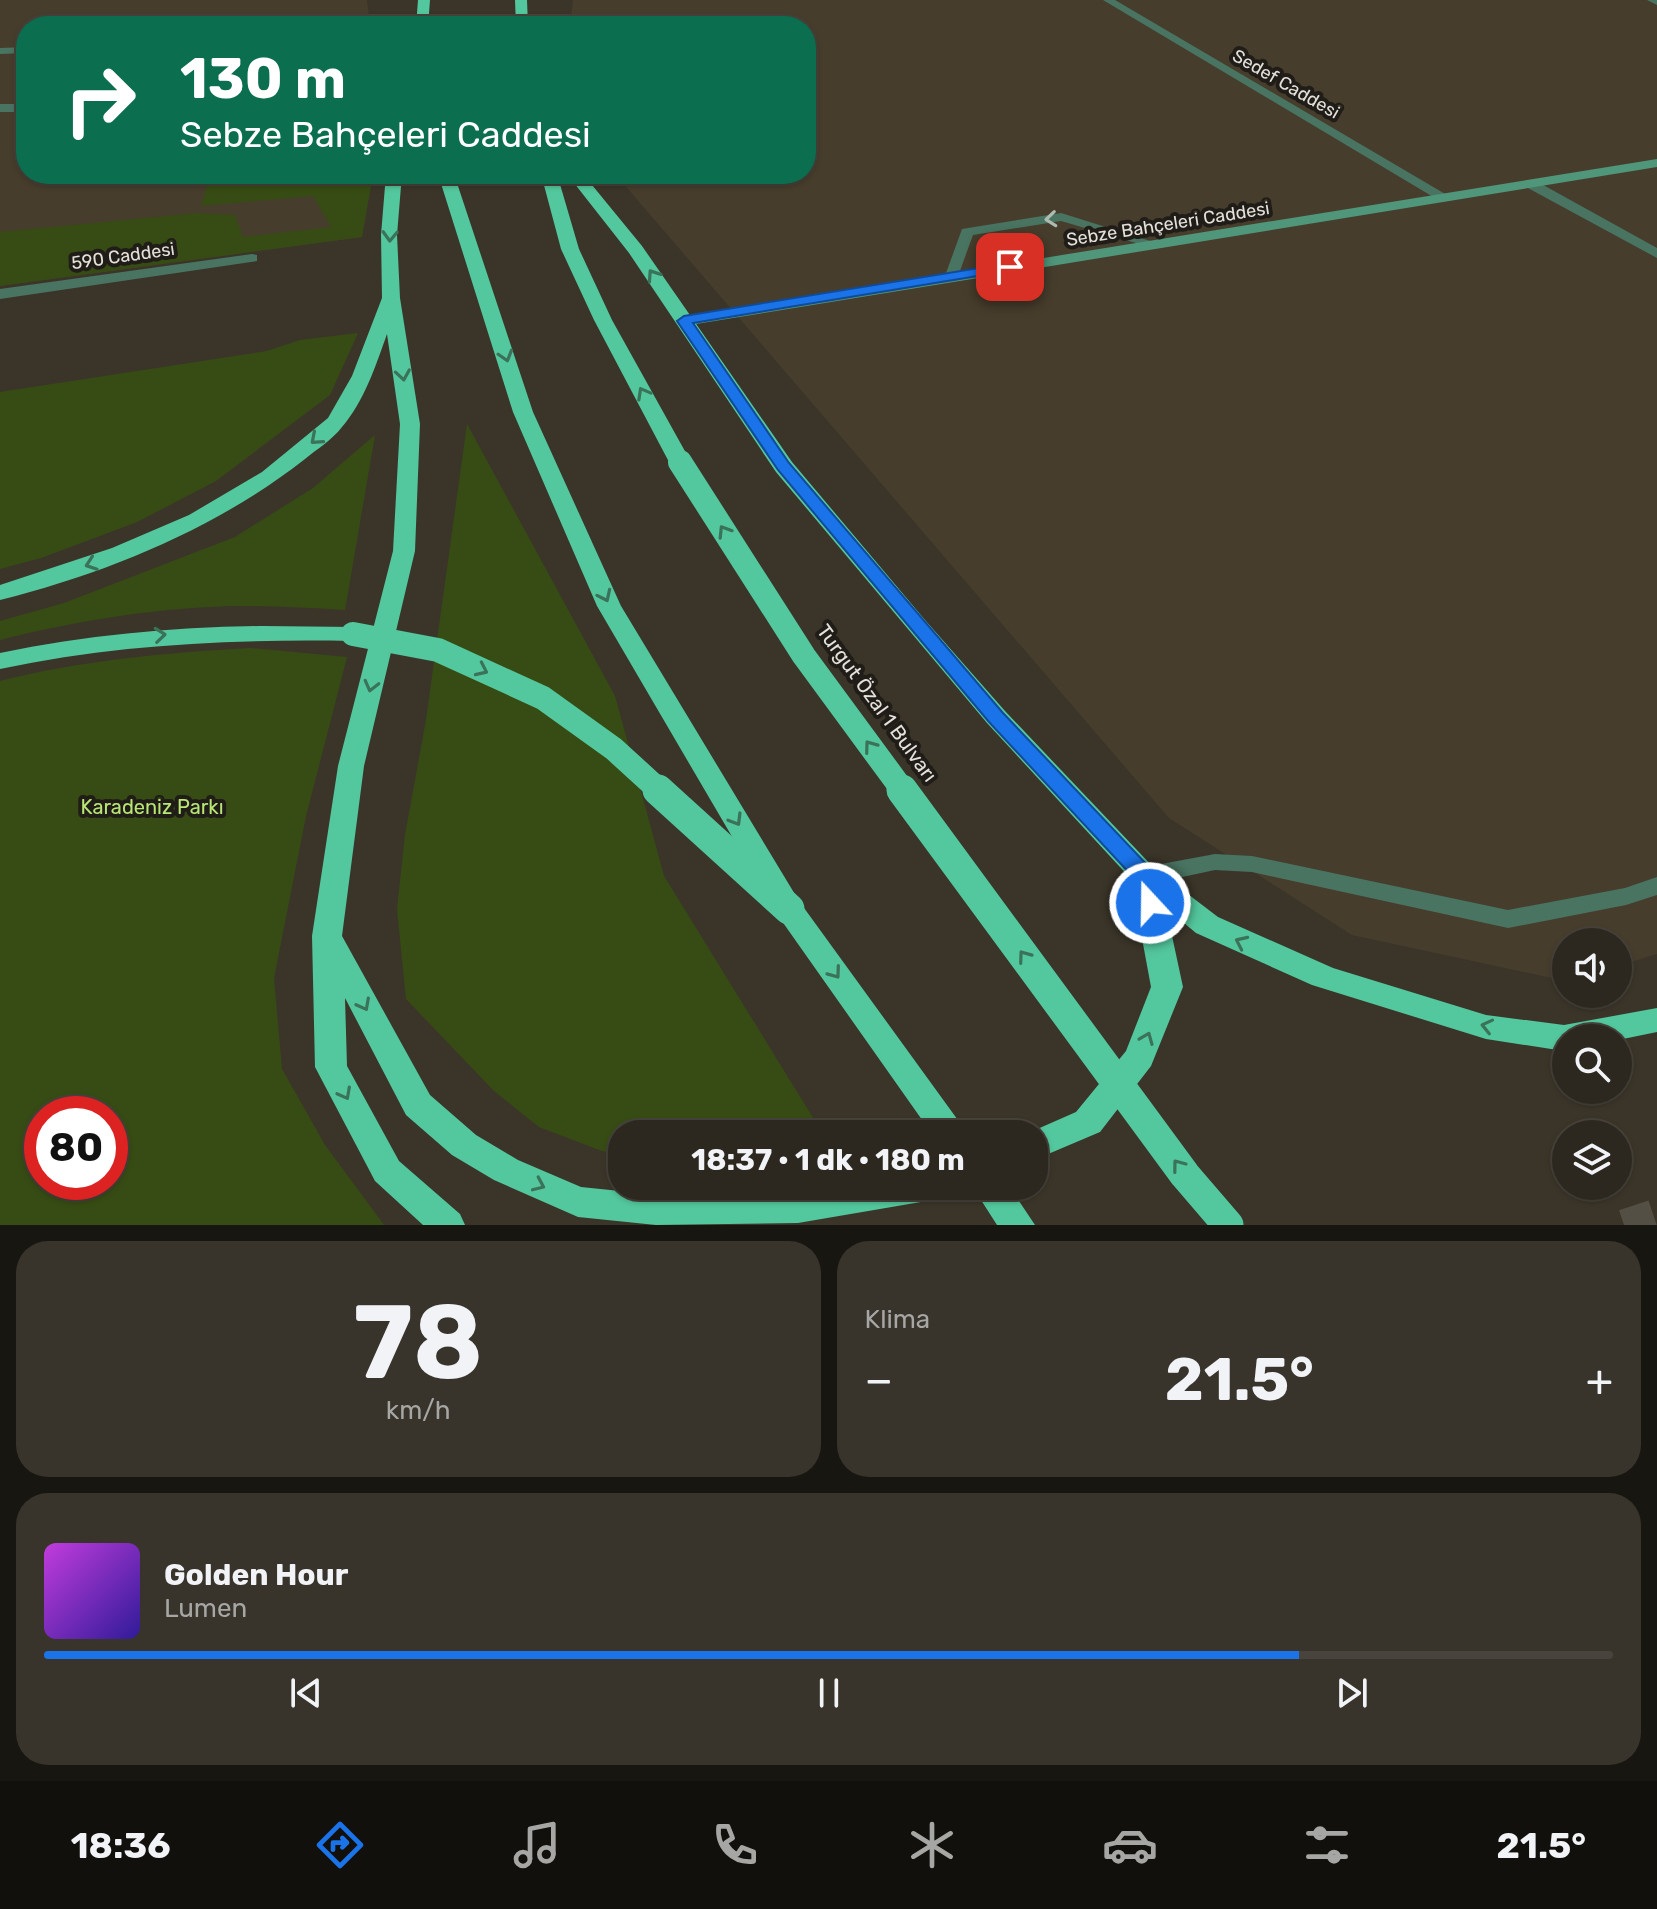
<!DOCTYPE html>
<html lang="tr">
<meta charset="utf-8">
<style>
body{margin:0;font-family:Rubik,sans-serif;background:#38342c;color:#f1f3f6;height:100vh;display:flex;flex-direction:column;font-size:30px;white-space:nowrap}
*{box-sizing:border-box;margin:0}
p{font-size:26px;color:#a6a6a4}
.icon{flex:none;width:44px;height:44px;fill:none;stroke:currentColor;stroke-width:2;stroke-linecap:round;stroke-linejoin:round}
.map{position:relative;height:1225px;overflow:hidden}
.side{display:flex;flex-direction:column;gap:16px;padding:16px;background:#181611;flex:1}
.side>*{flex:none}
.hud{position:absolute;left:16px;top:16px;width:800px;height:168px;border-radius:32px;box-shadow:0 2px 6px #0004,0 0 0 2px #48443d;background:#0b6e4f;color:#fff;overflow:hidden}
.controls{position:absolute;left:1552px;top:928px;display:grid;gap:16px}
.controls a{display:grid;place-items:center;width:80px;height:80px;border-radius:50%;background:#2c281f;box-shadow:0 2px 6px #0004,0 0 0 2px #48443d;font-size:40px}
.speed{position:absolute;left:24px;top:1096px;display:flex;gap:16px;font-size:40px;font-weight:700;text-align:center}
.speed>*{display:grid;place-content:center;width:104px;height:104px;border-radius:50%;background:#2c281f;box-shadow:0 2px 6px #0004,0 0 0 2px #48443d;line-height:1}
.speed .limit{border:12px solid #d22;background:#fff;color:#111}
.pin{position:absolute;display:grid;place-items:center;width:68px;height:68px;color:#fff;margin:-34px;border-radius:16px;box-shadow:0 4px 12px #0006}
.me{position:absolute;width:88px;margin:-44px;rotate:339deg;stroke-linejoin:round;filter:drop-shadow(0 0 6px #0008)}
.turn{display:flex;align-items:center;gap:28px;height:168px;padding:0 32px;font-size:36px}
.turn .icon{width:104px;height:104px;stroke-width:2.5}
.turn b{display:block;font-size:56px;line-height:68px}
.big{font-size:60px;font-weight:700;line-height:1.1}
.side .widget{flex:1;display:flex;flex-direction:column;justify-content:center;gap:12px;min-width:0;padding:0 28px;border-radius:32px;background:#38342c}
.side .dial{align-items:center;gap:0}
.dial b{font-size:104px;line-height:1}
.song{display:flex;align-items:center;gap:24px}
.cover{width:96px;height:96px;border-radius:12px;background:linear-gradient(135deg,hsl(290 70% 55%),hsl(250 70% 35%))}
.played{height:8px;border-radius:4px;background:linear-gradient(90deg,#1a73e8 80%,#48443d 80%)}
.keys{display:flex;justify-content:space-around;direction:ltr}
.heat{display:flex;justify-content:space-between;align-items:center;font-size:44px;direction:ltr}
.side .tiles{flex:1;display:grid;gap:16px;grid-template-columns:1fr 1fr}
.widget:last-child{grid-column:span 2}
.trip{position:absolute;left:608px;top:1120px;width:440px;height:80px;border-radius:32px;background:#2c281f;box-shadow:0 2px 6px #0004,0 0 0 2px #48443d;font-weight:700;line-height:80px;text-align:center}
.tab-bar{display:flex;height:128px;justify-content:space-around;align-items:center;background:#12100c;color:#a6a6a4}
.tab-bar .icon{width:56px;height:56px}
.tab-bar .current{color:#1a73e8}
.tab-bar b{font-size:36px;color:#f1f3f6}
.map>svg:first-child{display:block}
.built{fill:#473d2c}
.green{fill:#374c14;fill-rule:evenodd}
.lines{fill:none;stroke-linecap:round;stroke-linejoin:round}
.highway-tunnel{stroke:#544f44;stroke-width:31;stroke-dasharray:31 16;stroke-linecap:butt}
.lane{fill:#497462;fill-rule:evenodd}
.street{fill:#497462;fill-rule:evenodd}
.secondary{fill:#4f967a;fill-rule:evenodd}
.highway{fill:#53c79d;fill-rule:evenodd}
.highway-bridge-far1{stroke:#53c79d;stroke-width:24}
.highway-bridge{stroke:#53c79d;stroke-width:31}
.oneway{stroke:#aebbb0}
.oneway2{stroke:#3a725a}
.route{fill:#1a73e8;stroke:#114b97;stroke-width:2}
.labels{text-anchor:middle;dominant-baseline:central;stroke-width:8;stroke-linejoin:round;paint-order:stroke}
.far-street-label{font-size:18px;fill:#e5e1da;stroke:#201d18}
.street-label{font-size:20px;fill:#e5e1da;stroke:#201d18}
.park-label{font-size:20px;fill:#b9e773;stroke:#201d18}
</style>
<div class="map">
<svg width="1657" height="1225" viewBox="0 0 1657 1225">
<rect width="100%" height="100%" fill="#3b3529"/>
<!-- built -->
<path class="built" d="M 0,0 L 367,0 L 370,26 L 26,26 L 26,174 L 373,174 L 362,237 L 0,286 Z
M 573,0 L 1657,0 L 1657,954 L 1618,966 L 1618,942 L 1566,942 L 1566,981 L 1352,935 L 1169,818 L 622,182 L 619,174 L 806,174 L 806,26 L 570,26 Z"/>
<!-- green -->
<path class="green" d="M 211,174 L 373,174 L 362,237 L 0,286 L 0,232 L 197,213 L 235,215 L 243,237 L 331,227 L 313,196 L 201,206 Z
M 358,333 L 330,395 L 216,481 L 137,522 L 41,558 L 0,569 L 0,392 L 267,351 L 300,340 Z
M 467,424 L 615,696 L 664,876 L 823,1134 L 622,1134 L 622,1154 L 602,1151 L 539,1127 L 494,1091 L 406,999 L 397,909 L 405,835 L 426,720 Z
M 375,435 L 345,610 C 311,608 276,606 241,606 C 160,607 79,620 0,640 L 0,621 L 64,603 L 235,537 L 313,488 Z
M 250,648 L 347,657 L 306,816 L 274,978 L 282,1069 L 325,1145 L 384,1225 L 0,1225 L 0,681 C 83,660 165,653 250,648 ZM 110,1114 L 110,1182 L 42,1182 L 42,1114 Z"/>
<g class="lines">
<!-- highway-tunnel -->
<path class="highway-tunnel" d="M 1624,1225 L 1657,1214"/>
<!-- lane -->
<path class="lane" d="M 26,47 L 26,53 L 0,54 L 0,48 Z
M 0,104 L 26,104 L 26,112 L 0,112 Z
M 1215,854 L 1252,856 L 1508,910 L 1625,888 L 1657,877 L 1657,895 L 1626,905 L 1508,928 L 1252,872 L 1215,870 L 1145,885 L 1136,882 L 1133,876 L 1136,870 L 1145,867 Z"/>
<!-- street -->
<path class="street" d="M 1103,0 L 1115,0 L 1452,198 L 1440,201 Z
M 1647,0 L 1657,0 L 1657,5 Z
M 1526,181 L 1536,181 L 1657,248 L 1657,258 L 1526,187 Z
M 1061,213 L 1160,244 L 1153,248 L 1061,221 L 973,235 L 957,279 L 947,279 L 945,276 L 962,229 Z
M 252,254 L 257,255 L 257,261 L 0,299 L 0,289 Z"/>
<!-- secondary -->
<path class="secondary" d="M 1657,159 L 1657,167 L 684,326 L 676,321 L 684,316 Z"/>
<!-- highway -->
<path class="highway" d="M 418,0 L 430,0 L 428,26 L 416,26 Z
M 515,0 L 527,0 L 528,26 L 516,26 Z
M 386,174 L 402,174 L 397,235 L 400,298 L 420,424 L 415,551 L 364,766 L 342,936 L 430,1095 L 476,1135 L 518,1160 L 581,1187 L 688,1198 L 798,1193 L 844,1186 L 961,1186 L 956,1196 L 798,1223 L 656,1225 L 578,1217 L 494,1180 L 452,1155 L 406,1115 L 345,998 L 347,1066 L 399,1161 L 460,1214 L 465,1225 L 423,1225 L 375,1181 L 315,1067 L 312,936 L 338,766 L 393,551 L 400,424 L 387,334 C 376,365 364,402 342,427 C 332,440 317,449 305,459 C 217,528 108,573 0,600 L 0,585 L 112,548 L 189,515 L 262,472 L 328,418 L 352,376 L 382,298 L 381,235 Z
M 438,174 L 454,174 L 533,412 L 621,606 L 799,901 L 968,1134 L 932,1134 L 779,917 L 597,606 L 513,412 Z
M 541,174 L 557,174 L 579,249 L 612,320 L 691,462 L 687,466 L 680,468 L 669,462 L 594,320 L 561,249 Z
M 567,174 L 583,174 L 642,246 L 792,462 L 925,620 L 1005,711 L 1155,869 L 1218,917 L 1333,968 L 1486,1015 L 1564,1025 L 1657,1008 L 1657,1032 L 1618,1040 L 1566,1038 L 1564,1051 L 1486,1039 L 1312,985 L 1196,933 L 1166,908 L 1183,987 L 1151,1066 L 1100,1132 L 1034,1160 L 1034,1134 L 1026,1134 L 1076,1112 L 1126,1051 L 1151,987 L 1131,879 L 987,723 L 776,472 L 629,253 Z
M 263,626 L 353,627 L 362,629 L 365,634 L 362,639 L 353,641 C 233,639 117,644 0,669 L 0,653 C 87,635 174,627 263,626 Z
M 972,1186 L 1009,1186 L 1035,1225 L 997,1225 Z"/>
<!-- highway-bridge-far1 -->
<path class="highway-bridge-far1" d="M 680,462 L 804,656 L 904,792
M 353,634 L 438,650 L 543,698 L 614,749 L 661,792"/>
<!-- highway-bridge -->
<path class="highway-bridge" d="M 658,790 L 789,909
M 902,790 L 1185,1175 L 1228,1225"/>
</g>
<!-- one-way arrows -->
<defs><path id="oneway-chevron" d="M-2-3.5L2.5 0L-2 3.5" fill="none" stroke-width="1.6" stroke-linecap="round" stroke-linejoin="round" transform="scale(2)"/></defs>
<use class="oneway" href="#oneway-chevron" transform="translate(1051 219) rotate(174)"/>
<g class="oneway2">
<use href="#oneway-chevron" transform="translate(390 236) rotate(92)"/>
<use href="#oneway-chevron" transform="translate(653 275) rotate(-124)"/>
<use href="#oneway-chevron" transform="translate(506 356) rotate(73)"/>
<use href="#oneway-chevron" transform="translate(403 375) rotate(81)"/>
<use href="#oneway-chevron" transform="translate(643 393) rotate(-119)"/>
<use href="#oneway-chevron" transform="translate(316 439) rotate(139)"/>
<use href="#oneway-chevron" transform="translate(724 531) rotate(-122)"/>
<use href="#oneway-chevron" transform="translate(91 564) rotate(161)"/>
<use href="#oneway-chevron" transform="translate(605 596) rotate(65)"/>
<use href="#oneway-chevron" transform="translate(160 635) rotate(-6)"/>
<use href="#oneway-chevron" transform="translate(482 670) rotate(25)"/>
<use href="#oneway-chevron" transform="translate(371 686) rotate(104)"/>
<use href="#oneway-chevron" transform="translate(870 746) rotate(-126)"/>
<use href="#oneway-chevron" transform="translate(736 820) rotate(59)"/>
<use href="#oneway-chevron" transform="translate(1241 942) rotate(-155)"/>
<use href="#oneway-chevron" transform="translate(1024 956) rotate(-126)"/>
<use href="#oneway-chevron" transform="translate(835 973) rotate(54)"/>
<use href="#oneway-chevron" transform="translate(364 1005) rotate(62)"/>
<use href="#oneway-chevron" transform="translate(1487 1026) rotate(-167)"/>
<use href="#oneway-chevron" transform="translate(1147 1038) rotate(-68)"/>
<use href="#oneway-chevron" transform="translate(345 1094) rotate(62)"/>
<use href="#oneway-chevron" transform="translate(1178 1165) rotate(-127)"/>
<use href="#oneway-chevron" transform="translate(539 1185) rotate(24)"/>
</g>
<!-- route -->
<path class="route" d="M 1010,263 L 1016,267 L 1014,270 L 693,323 L 789,463 L 1003,713 L 1152,870 L 1161,903 L 1158,909 L 1142,909 L 1134,878 L 989,722 L 778,470 L 677,321 L 684,316 Z"/>
<g class="labels">
<!-- far-street labels -->
<g class="far-street-label">
<text transform="translate(1286 84) rotate(30)">Sedef Caddesi</text>
<text transform="translate(1168 224) rotate(-9)">Sebze Bahçeleri Caddesi</text>
<text transform="translate(123 256) rotate(-8)">590 Caddesi</text>
</g>
<!-- street labels -->
<g class="street-label">
<text transform="translate(877 703) rotate(54)">Turgut Özal 1 Bulvarı</text>
</g>
<!-- park labels -->
<g class="park-label">
<text x="152" y="807">Karadeniz Parkı</text>
</g>
</g>
</svg>
<div class="controls">
<a><svg class="icon" aria-label="sound" viewBox="0 0 24 24"><path d="M4 9h4l5-4v14l-5-4H4zM17 9q2 3 0 6"/></svg></a>
<a><svg class="icon" aria-label="search" viewBox="0 0 24 24"><circle cx="10" cy="10" r="6"/><path d="M15 15l6 6"/></svg></a>
<a><svg class="icon" aria-label="layers" viewBox="0 0 24 24"><path d="M12 4l9 5-9 5-9-5zM3 14l9 5 9-5"/></svg></a>
</div>
<div class="speed"><div class="limit">80</div></div>
<div class="pin" style="left:1010px;top:267px;background:#d93025"><svg class="icon" aria-label="arrive" viewBox="0 0 24 24"><path d="M6 21V4h12l-3 4 3 4H6"/></svg></div>
<svg class="me" style="left:1150px;top:903px" viewBox="-20 -20 40 40"><circle r="17" fill="#1a73e8" stroke="#fff" stroke-width="3"/><path d="M0-11L8 9 0 5-8 9z" fill="#fff"/></svg>
<div class="trip">18:37 · 1 dk · 180 m</div>
<div class="hud">
<div class="turn"><svg class="icon" aria-label="right" viewBox="0 0 24 24"><path d="M7 20v-9h11M14 6l5 5-5 5"/></svg><div><b>130 m</b>Sebze Bahçeleri Caddesi</div></div>
</div>
</div>
<section class="side">
<div class="tiles">
<div class="widget dial"><b>78</b><p>km/h</p></div>
<div class="widget"><p>Klima</p>
<div class="heat"><a>−</a><b class="big">21.5°</b><a>+</a></div>
</div>
<div class="widget">
<div class="song"><i class="cover"></i><div><b>Golden Hour</b><p>Lumen</p></div></div>
<div class="played"></div>
<div class="keys"><svg class="icon" aria-label="previous" viewBox="0 0 24 24"><path d="M18 5L8 12l10 7zM5 5v14"/></svg><svg class="icon" aria-label="pause" viewBox="0 0 24 24"><path d="M8 5v14M16 5v14"/></svg><svg class="icon" aria-label="next" viewBox="0 0 24 24"><path d="M6 5l10 7-10 7zM19 5v14"/></svg></div>
</div>
</div>
</section>
<nav class="tab-bar">
<b>18:36</b>
<svg class="icon current" aria-label="directions" viewBox="0 0 24 24"><path d="M12 3l9 9-9 9-9-9zM9 14v-3h6M13 9l2 2-2 2"/></svg>
<svg class="icon" aria-label="music" viewBox="0 0 24 24"><path d="M9 18V5l10-2v13"/><circle cx="6" cy="18" r="3"/><circle cx="16" cy="16" r="3"/></svg>
<svg class="icon" aria-label="phone" viewBox="0 0 24 24"><path d="M5 4h4l2 5-3 2q2 4 5 5l2-3 5 2v4C11 20 4 13 5 4z"/></svg>
<svg class="icon" aria-label="climate" viewBox="0 0 24 24"><path d="M12 3v18M4 7l16 10M4 17L20 7"/></svg>
<svg class="icon" aria-label="car" viewBox="0 0 24 24"><path d="M5 17H2v-5l4-1 3-4h7l3 4 3 1v5h-3M9 17h6M6 11h13"/><circle cx="7" cy="17" r="2"/><circle cx="17" cy="17" r="2"/></svg>
<svg class="icon" aria-label="filters" viewBox="0 0 24 24"><path d="M4 7h16M4 17h16"/><circle cx="9" cy="7" r="2"/><circle cx="15" cy="17" r="2"/></svg>
<b>21.5°</b>
</nav>
